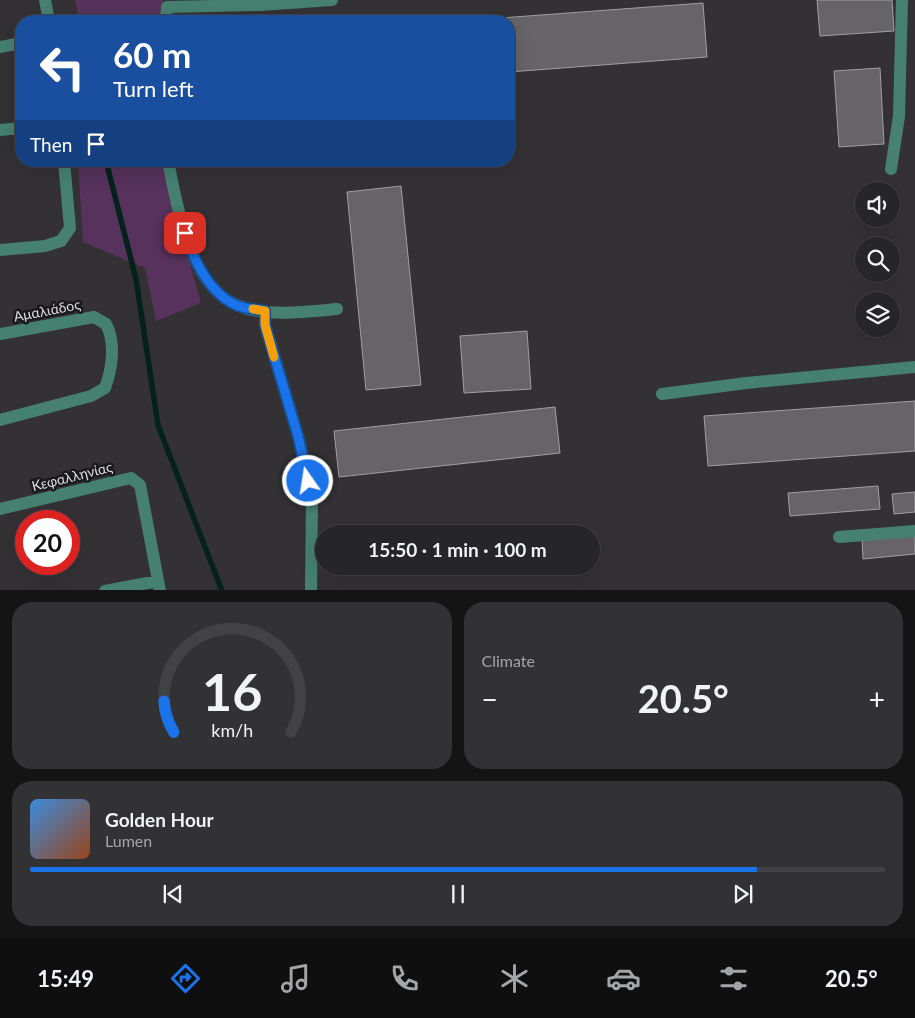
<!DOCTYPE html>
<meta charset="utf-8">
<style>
body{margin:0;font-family:Lato,sans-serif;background:#323133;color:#f1f3f6;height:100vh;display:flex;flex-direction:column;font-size:19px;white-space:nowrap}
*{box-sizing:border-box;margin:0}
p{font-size:16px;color:#a4a5a7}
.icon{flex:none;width:28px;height:28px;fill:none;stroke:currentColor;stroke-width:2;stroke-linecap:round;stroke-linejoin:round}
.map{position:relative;height:590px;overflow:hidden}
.sheet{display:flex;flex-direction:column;gap:12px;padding:12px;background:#151415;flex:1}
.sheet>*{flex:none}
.banner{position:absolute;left:15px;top:15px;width:500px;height:152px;border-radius:20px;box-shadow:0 5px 20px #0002,0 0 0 1px #424244;background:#1a4fa0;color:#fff;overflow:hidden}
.controls{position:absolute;left:855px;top:182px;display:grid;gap:10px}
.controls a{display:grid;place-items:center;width:45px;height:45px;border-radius:50%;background:#262527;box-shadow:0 5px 20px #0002,0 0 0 1px #424244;font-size:25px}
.speed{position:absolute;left:15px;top:510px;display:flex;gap:10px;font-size:25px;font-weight:700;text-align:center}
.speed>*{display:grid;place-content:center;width:65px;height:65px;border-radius:50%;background:#262527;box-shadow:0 5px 20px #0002,0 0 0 1px #424244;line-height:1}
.speed .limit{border:8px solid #d22;background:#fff;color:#111}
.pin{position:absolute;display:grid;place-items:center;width:42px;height:42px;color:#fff;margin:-21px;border-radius:10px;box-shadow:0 2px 8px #0006}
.me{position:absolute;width:55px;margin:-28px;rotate:347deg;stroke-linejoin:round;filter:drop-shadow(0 0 4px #0008)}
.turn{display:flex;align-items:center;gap:18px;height:105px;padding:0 15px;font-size:22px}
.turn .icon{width:65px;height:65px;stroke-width:2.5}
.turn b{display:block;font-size:35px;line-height:42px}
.then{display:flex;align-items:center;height:48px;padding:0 15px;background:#0003;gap:10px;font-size:19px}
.big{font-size:38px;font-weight:700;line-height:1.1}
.sheet .widget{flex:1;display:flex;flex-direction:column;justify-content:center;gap:8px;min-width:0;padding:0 18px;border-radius:20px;background:#323133}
.sheet .dial{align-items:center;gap:0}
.dial svg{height:130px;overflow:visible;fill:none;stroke:#424244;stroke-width:7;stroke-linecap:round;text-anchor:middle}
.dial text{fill:#f1f3f6;stroke:none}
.song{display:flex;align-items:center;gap:15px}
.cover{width:60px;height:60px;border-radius:8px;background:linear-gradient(135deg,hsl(210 70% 55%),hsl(20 70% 35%))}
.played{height:5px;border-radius:2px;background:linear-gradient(90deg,#1a73e8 85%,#424244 85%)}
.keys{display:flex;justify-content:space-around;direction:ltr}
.heat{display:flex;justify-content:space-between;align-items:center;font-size:28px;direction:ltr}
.sheet .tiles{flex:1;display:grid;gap:12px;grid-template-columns:1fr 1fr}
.widget:last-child{grid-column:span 2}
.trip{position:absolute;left:315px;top:525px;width:285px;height:50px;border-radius:25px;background:#262527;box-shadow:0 5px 20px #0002,0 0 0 1px #424244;font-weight:700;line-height:50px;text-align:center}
.tabs{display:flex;height:80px;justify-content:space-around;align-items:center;background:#0f0f10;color:#a4a5a7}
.tabs .icon{width:35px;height:35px}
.tabs .on{color:#1a73e8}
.tabs b{font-size:22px;color:#f1f3f6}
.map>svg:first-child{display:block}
.green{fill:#56325c}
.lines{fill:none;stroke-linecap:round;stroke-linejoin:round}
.stream{stroke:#05211b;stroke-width:5.5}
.building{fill:#676468;stroke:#a29ea2}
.minor{stroke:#458071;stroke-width:12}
.route-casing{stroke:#114b97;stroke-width:12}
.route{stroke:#1a73e8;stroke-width:9}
.slow{stroke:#f59e0b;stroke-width:9}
.labels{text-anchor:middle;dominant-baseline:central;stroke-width:5;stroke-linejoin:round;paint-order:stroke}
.street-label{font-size:14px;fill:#dfdddf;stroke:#1a191b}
</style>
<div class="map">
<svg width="915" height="591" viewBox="0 0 915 591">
<rect width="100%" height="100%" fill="#333134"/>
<!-- green -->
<path class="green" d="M 75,0 L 163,0 L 162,21 L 79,21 Z
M 78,161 L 161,161 L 201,303 L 156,321 L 145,268 L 83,242 Z"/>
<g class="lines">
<!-- stream -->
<path class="stream" d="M 106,161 L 136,279 L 158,425 L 222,591"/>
</g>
<!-- building -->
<path class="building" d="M 817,0 L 892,0 L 894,31 L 820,36 Z
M 703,3 L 707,57 L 509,72 L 509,21 L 460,21 Z
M 880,68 L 884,144 L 839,147 L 834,71 Z
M 401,186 L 421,385 L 366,390 L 347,192 Z
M 527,331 L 531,389 L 464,393 L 460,336 Z
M 915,401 L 915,451 L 708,466 L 704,416 Z
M 555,407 L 560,453 L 339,477 L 334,431 Z
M 878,486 L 880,509 L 790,516 L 788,493 Z
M 915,492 L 915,512 L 894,514 L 892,494 Z
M 915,534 L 915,554 L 863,559 L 862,539 Z"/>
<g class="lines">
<!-- minor -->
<path class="minor" d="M 45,0 L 49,21
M 166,21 L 167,7 L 261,5 L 332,0
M 0,47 L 21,43
M 0,130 L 21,128
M 168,161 C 177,206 190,288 239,306 C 269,317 306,312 337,309
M 891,169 L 899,116 L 902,0
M 0,250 L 45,246 L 61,241 L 70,228 L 64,161
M 265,311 L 265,325 L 298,436 L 312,496 L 311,591
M 0,334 L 94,317 L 106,324 C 116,343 112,369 105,388 L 91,396 L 0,420
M 662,394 L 746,383 L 915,367
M 0,509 L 131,478 L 140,485 L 160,591
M 839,537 L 915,531
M 105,591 L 158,581"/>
</g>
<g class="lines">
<!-- route casing -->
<g class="route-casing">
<path id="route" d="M 185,233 C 194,261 209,294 238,306 C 246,309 257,309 265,311 L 265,325 L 298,436 L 308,481"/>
</g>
<!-- route -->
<use href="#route" class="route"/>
<!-- slow -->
<path class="slow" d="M 253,309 L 265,311 L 265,325 L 274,357"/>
</g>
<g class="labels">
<!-- street labels -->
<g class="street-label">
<text transform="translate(47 310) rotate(-11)">Αμαλιάδος</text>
<text transform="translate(72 476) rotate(-14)">Κεφαλληνίας</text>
</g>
</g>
</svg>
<div class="controls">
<a><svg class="icon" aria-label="sound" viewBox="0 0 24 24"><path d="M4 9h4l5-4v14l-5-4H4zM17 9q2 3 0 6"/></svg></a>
<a><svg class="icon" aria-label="search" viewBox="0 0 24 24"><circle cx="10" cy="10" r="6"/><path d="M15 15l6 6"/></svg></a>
<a><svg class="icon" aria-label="layers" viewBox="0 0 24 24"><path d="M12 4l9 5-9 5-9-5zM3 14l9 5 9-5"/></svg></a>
</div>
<div class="speed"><div class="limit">20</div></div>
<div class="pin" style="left:185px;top:233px;background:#d93025"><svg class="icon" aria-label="arrive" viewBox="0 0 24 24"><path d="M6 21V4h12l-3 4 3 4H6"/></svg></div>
<svg class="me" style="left:308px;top:481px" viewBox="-20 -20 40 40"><circle r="17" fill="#1a73e8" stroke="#fff" stroke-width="3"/><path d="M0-11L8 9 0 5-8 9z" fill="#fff"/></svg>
<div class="trip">15:50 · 1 min · 100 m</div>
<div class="banner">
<div class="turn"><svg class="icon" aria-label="left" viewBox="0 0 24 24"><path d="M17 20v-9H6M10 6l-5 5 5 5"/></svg><div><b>60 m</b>Turn left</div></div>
<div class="then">Then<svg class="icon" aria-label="arrive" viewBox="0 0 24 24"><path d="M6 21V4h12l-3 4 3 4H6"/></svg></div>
</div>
</div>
<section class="sheet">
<div class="tiles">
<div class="widget dial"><svg viewBox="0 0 100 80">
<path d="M14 69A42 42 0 1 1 86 69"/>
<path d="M14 69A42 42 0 0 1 8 50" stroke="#1a73e8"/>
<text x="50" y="56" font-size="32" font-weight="700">16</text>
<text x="50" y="72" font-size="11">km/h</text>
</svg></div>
<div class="widget"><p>Climate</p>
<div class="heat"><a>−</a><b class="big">20.5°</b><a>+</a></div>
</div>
<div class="widget">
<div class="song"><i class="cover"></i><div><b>Golden Hour</b><p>Lumen</p></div></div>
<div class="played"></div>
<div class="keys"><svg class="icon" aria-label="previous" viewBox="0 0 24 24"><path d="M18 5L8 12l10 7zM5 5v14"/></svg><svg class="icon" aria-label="pause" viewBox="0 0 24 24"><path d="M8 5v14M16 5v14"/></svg><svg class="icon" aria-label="next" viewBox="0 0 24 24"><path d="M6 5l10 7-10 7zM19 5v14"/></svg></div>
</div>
</div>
</section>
<nav class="tabs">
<b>15:49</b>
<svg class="icon on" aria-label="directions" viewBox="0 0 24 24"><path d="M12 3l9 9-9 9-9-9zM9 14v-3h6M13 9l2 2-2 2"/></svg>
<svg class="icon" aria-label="music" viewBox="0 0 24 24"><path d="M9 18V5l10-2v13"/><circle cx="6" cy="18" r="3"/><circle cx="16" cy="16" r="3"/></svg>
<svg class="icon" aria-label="phone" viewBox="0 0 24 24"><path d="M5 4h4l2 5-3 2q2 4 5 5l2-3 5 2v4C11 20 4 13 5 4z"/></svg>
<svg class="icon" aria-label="climate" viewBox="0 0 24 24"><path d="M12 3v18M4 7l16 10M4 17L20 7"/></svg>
<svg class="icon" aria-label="car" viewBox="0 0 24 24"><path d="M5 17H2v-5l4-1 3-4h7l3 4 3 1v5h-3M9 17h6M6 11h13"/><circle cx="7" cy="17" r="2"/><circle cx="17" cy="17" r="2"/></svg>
<svg class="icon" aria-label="filters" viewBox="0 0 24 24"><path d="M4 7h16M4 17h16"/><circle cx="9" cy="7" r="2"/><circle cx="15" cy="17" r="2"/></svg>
<b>20.5°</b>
</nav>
